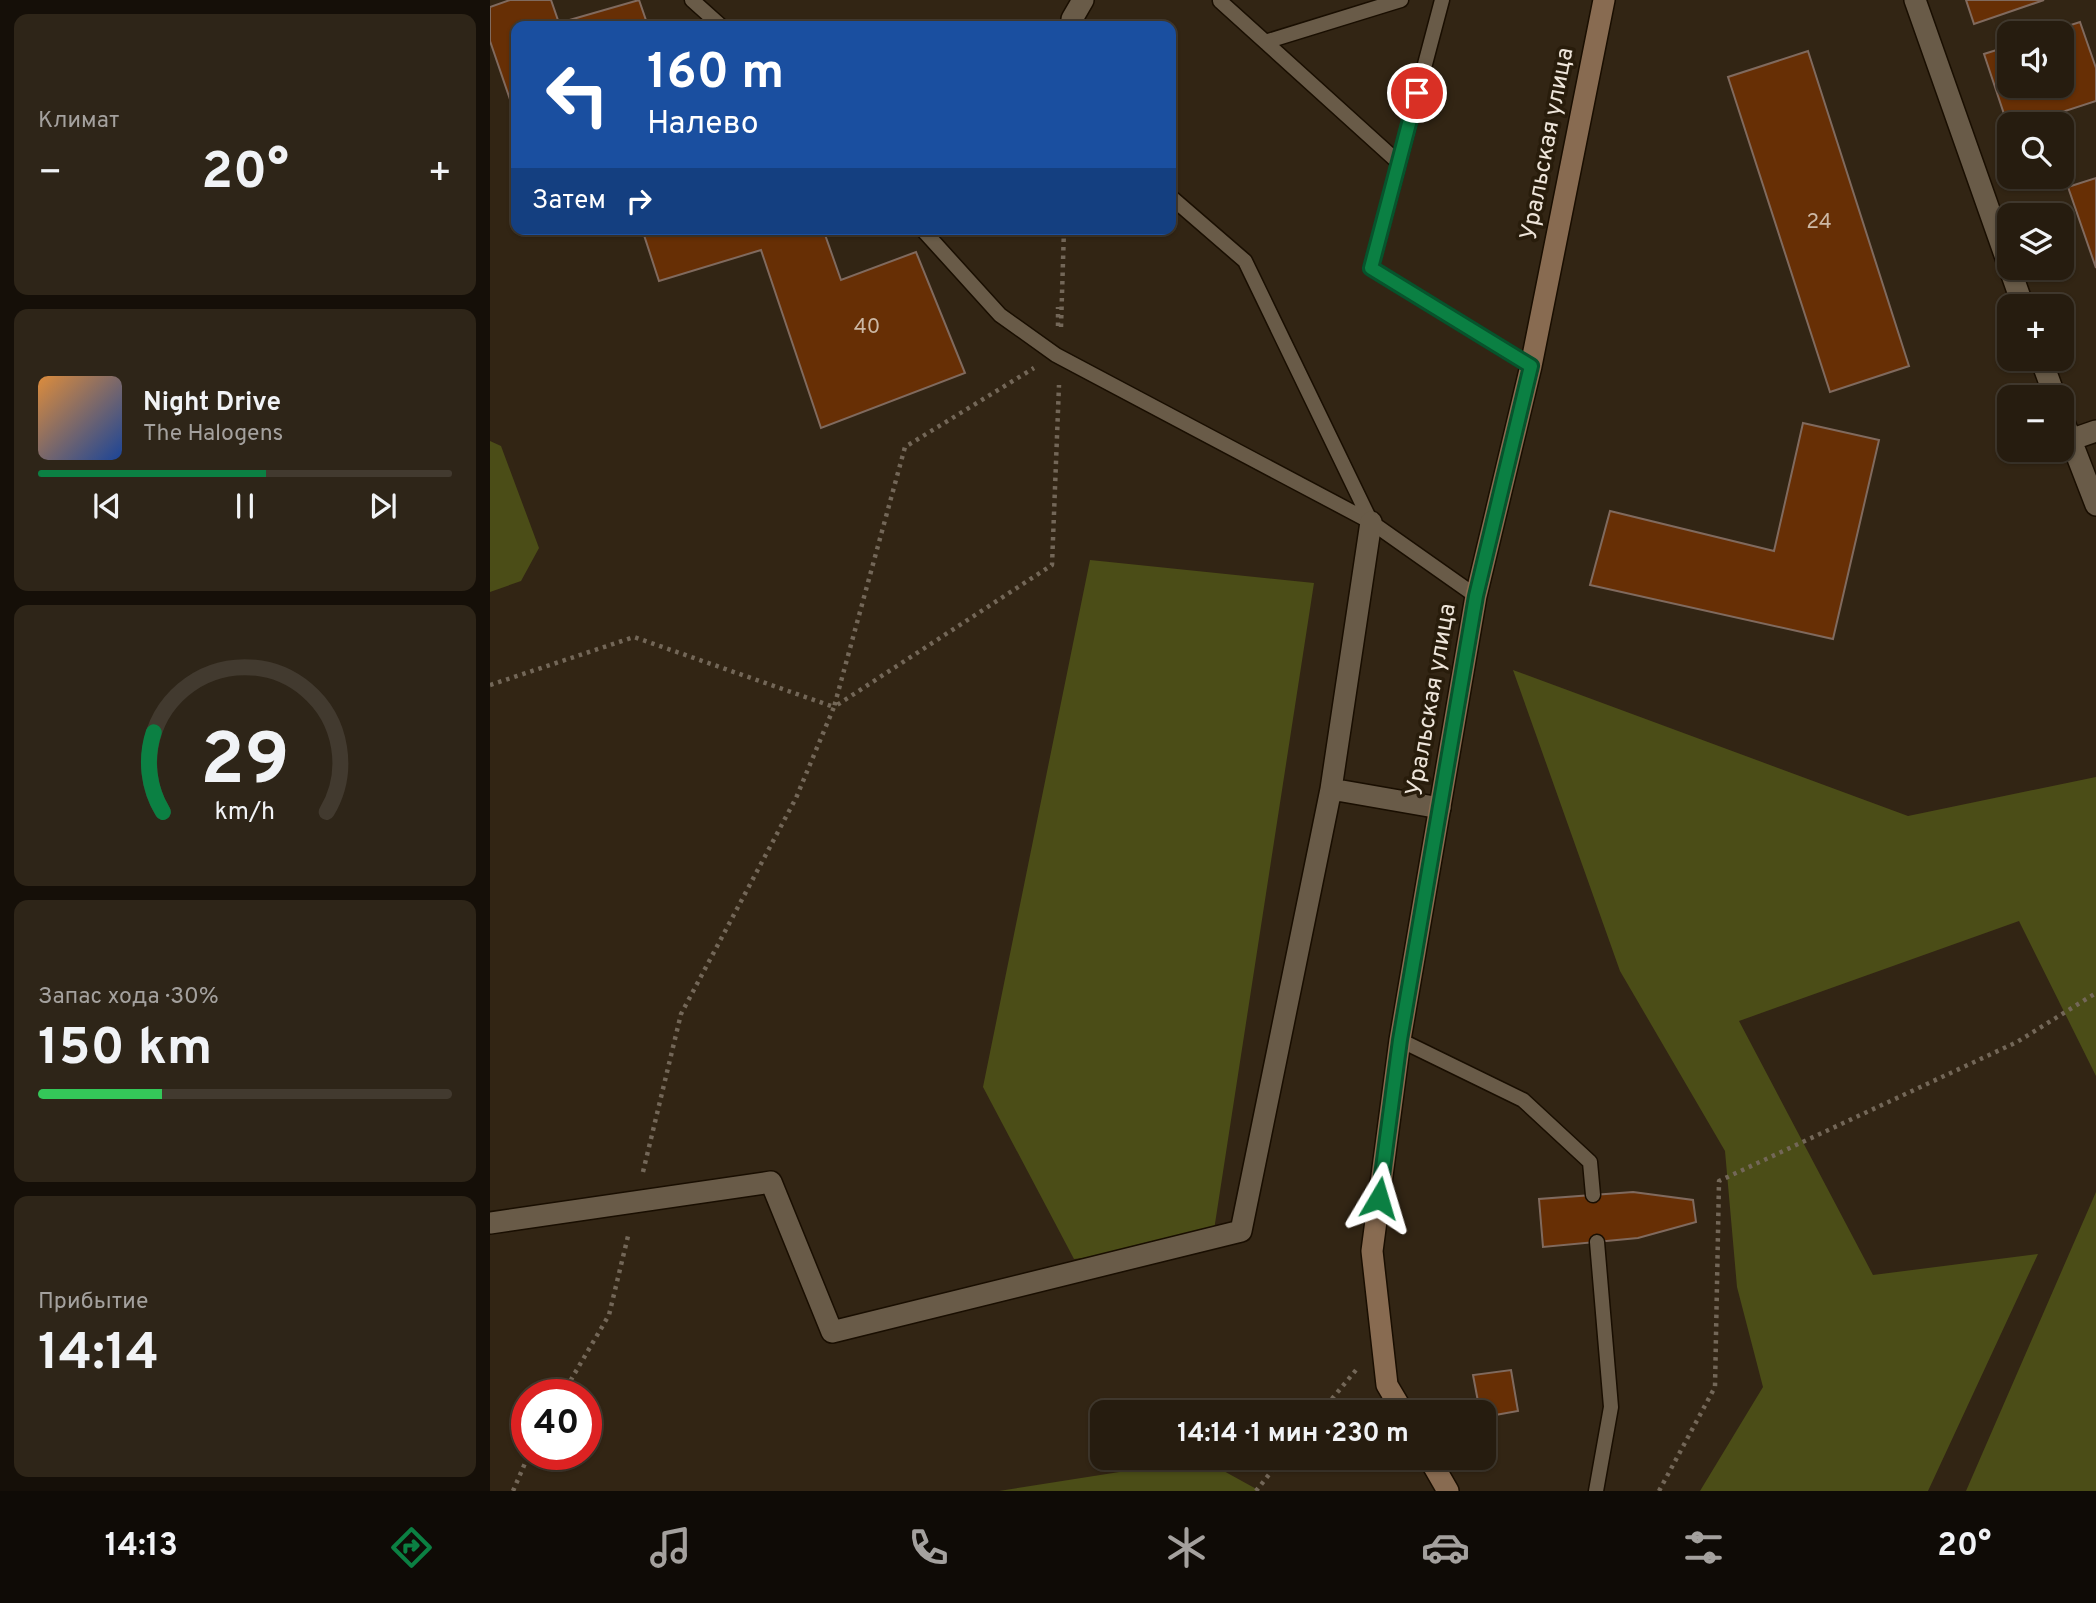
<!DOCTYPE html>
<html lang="ru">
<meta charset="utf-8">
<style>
body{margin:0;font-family:Overpass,sans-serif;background:#2e2518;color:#f1f3f6;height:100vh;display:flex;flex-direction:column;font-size:26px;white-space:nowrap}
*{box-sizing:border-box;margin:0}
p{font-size:23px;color:#a4a19e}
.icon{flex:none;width:38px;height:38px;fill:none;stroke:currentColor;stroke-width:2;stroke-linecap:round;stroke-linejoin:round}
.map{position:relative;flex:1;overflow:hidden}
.side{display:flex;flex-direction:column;gap:14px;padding:14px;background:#150f08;width:490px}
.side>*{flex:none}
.hud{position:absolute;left:21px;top:21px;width:665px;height:214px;border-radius:14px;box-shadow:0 2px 5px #0004,0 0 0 2px #423a2f;background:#1a4fa0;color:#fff;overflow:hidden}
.buttons{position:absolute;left:1507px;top:21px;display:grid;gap:14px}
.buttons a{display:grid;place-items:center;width:77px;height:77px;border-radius:14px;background:#261c0f;box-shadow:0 2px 5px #0004,0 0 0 2px #423a2f;font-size:35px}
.speed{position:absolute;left:21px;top:1379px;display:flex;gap:14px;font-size:35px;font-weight:700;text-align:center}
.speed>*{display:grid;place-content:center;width:91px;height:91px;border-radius:50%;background:#261c0f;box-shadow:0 2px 5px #0004,0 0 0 2px #423a2f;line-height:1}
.speed .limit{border:10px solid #d22;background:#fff;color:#111}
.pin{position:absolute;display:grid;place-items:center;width:60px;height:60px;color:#fff;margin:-30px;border:4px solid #fff;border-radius:50%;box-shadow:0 2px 7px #0007}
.me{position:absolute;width:77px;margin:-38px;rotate:7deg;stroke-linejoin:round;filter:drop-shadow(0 0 5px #0008)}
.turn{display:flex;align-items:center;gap:24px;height:147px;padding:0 21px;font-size:32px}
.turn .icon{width:91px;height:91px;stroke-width:2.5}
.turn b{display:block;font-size:49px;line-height:60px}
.then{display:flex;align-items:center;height:66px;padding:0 21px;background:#0003;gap:14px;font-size:26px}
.big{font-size:52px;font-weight:700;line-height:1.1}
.side .tile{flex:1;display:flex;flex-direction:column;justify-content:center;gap:10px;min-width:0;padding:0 24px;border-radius:14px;background:#2e2518}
.side .dial{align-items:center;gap:0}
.dial svg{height:182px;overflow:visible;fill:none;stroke:#423a2f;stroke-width:7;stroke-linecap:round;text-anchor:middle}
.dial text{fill:#f1f3f6;stroke:none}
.song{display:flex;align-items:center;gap:21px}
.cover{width:84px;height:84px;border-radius:10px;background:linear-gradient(135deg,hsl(30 70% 55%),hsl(220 70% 35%))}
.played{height:7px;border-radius:4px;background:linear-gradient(90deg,#0b8043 55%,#423a2f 55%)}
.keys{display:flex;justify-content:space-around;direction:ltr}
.heat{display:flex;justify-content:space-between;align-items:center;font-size:38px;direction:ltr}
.charge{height:10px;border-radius:5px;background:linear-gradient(90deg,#34c759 30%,#423a2f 0)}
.trip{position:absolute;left:600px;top:1400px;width:406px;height:70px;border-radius:14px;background:#261c0f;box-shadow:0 2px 5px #0004,0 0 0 2px #423a2f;font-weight:700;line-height:70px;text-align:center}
.tab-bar{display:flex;height:112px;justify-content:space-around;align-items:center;background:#0f0b06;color:#a4a19e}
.tab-bar .icon{width:49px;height:49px}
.tab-bar .active{color:#0b8043}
.tab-bar b{font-size:32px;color:#f1f3f6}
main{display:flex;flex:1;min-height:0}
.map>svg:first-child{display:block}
.green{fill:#4b4d17}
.building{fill:#672f05;stroke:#806a5e;stroke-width:2}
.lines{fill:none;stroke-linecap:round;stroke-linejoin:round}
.lane-casing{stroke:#190e01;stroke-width:17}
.street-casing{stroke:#190e01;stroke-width:24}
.secondary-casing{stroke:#190e01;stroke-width:24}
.path{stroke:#736758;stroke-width:4.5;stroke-dasharray:3.5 5;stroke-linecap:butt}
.lane{stroke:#695b48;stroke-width:14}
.street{stroke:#695b48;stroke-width:21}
.secondary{stroke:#886b51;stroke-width:21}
.route-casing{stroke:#07532c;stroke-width:18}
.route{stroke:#0b8043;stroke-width:12}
.labels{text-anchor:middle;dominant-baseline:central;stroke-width:7;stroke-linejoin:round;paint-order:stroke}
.number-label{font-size:21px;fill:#ccb8a5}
.street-label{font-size:24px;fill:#eee5da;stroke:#281c0b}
</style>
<main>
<section class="side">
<div class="tile"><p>Климат</p>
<div class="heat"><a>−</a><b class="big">20°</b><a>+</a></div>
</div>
<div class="tile">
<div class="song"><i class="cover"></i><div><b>Night Drive</b><p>The Halogens</p></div></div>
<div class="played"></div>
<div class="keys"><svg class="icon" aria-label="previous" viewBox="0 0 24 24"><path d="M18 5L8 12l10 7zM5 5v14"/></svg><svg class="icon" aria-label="pause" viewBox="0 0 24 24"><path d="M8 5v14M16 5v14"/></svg><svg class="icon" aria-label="next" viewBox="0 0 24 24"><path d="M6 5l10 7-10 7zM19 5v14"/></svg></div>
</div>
<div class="tile dial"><svg viewBox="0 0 100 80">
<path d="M14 69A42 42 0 1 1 86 69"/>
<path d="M14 69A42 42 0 0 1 10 34" stroke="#0b8043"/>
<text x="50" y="56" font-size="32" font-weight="700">29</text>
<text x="50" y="72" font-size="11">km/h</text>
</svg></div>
<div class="tile"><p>Запас хода · 30%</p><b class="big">150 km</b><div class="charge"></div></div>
<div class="tile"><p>Прибытие</p><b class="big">14:14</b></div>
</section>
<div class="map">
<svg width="1606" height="1491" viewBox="0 0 1606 1491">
<rect width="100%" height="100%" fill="#322514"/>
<!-- green -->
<path class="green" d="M 0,441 L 11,446 L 49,548 L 31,581 L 0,592 Z
M 600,560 L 824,583 L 722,1243 L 584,1259 L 493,1087 Z
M 1023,670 L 1418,816 L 1606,777 L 1606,1076 L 1529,921 L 1249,1021 L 1383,1275 L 1548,1254 L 1438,1491 L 1210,1491 L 1273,1387 L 1247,1287 L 1235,1151 L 1130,971 Z
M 1606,1192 L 1606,1491 L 1476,1491 Z
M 712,1459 L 770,1491 L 509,1491 Z"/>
<!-- building -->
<path class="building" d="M 20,0 L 61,0 L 69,23 L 149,0 L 158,26 L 26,26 L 26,117 L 0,41 L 0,7 Z
M 1476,0 L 1554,0 L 1484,24 Z
M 1590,22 L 1606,68 L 1606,101 L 1535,124 L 1519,124 L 1519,129 L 1494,54 L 1519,46 L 1519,86 L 1572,86 L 1572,33 L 1556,33 Z
M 1318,51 L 1419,366 L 1340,392 L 1238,77 Z
M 1606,178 L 1606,268 L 1578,187 Z
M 152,229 L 333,229 L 351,280 L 426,252 L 475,373 L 331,428 L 271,250 L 169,281 Z
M 1313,423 L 1389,440 L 1343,639 L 1100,585 L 1120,511 L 1284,551 Z
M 1143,1192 L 1203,1200 L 1206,1222 L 1148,1238 L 1053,1247 L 1049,1199 Z
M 1021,1370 L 1028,1411 L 994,1417 L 994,1412 L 990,1412 L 983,1375 Z"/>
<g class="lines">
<!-- lane casing -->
<g class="lane-casing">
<path id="lane" d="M 202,0 L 231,26
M 952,0 L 881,268 L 1041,366
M 730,1 L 909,163
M 775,42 L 911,0
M 681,197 L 755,261 L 881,522
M 432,229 L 510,315 L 566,355 L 881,522 L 986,596
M 910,1040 L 1033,1100 L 1100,1162 L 1103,1195
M 1106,1491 L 1121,1407 L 1107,1242"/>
</g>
<!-- street casing -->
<g class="street-casing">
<path id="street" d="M 1425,0 L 1533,306
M 582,19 L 593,0
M 1551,359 L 1565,397
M 1572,417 L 1606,505
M 1580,440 L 1606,431
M 881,522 L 841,789 L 950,808
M 0,1223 L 281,1182 L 342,1332 L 751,1231 L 841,789"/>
</g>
<!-- secondary casing -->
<g class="secondary-casing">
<path id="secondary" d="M 913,1412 L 897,1385 L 882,1251 L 910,1040 L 986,596 L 1041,366 L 1114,0
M 939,1458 L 958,1491"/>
</g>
<!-- path -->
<path class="path" d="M 568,326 L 568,307
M 571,327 L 574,229
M 0,685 L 144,637 L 344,707 L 415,447 L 544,368
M 153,1172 L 191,1014 L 306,798 L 344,707 L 562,565 L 569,385
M 72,1395 L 119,1315 L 139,1232
M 831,1412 L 866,1370
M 23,1491 L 39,1454
M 766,1491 L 792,1458
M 1169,1491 L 1225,1387 L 1229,1181 L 1527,1042 L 1606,993"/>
<!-- lane -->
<use href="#lane" class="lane"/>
<!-- street -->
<use href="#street" class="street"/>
<!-- secondary -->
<use href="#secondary" class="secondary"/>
</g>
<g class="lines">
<!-- route casing -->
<g class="route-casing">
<path id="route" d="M 889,1198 L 910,1040 L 986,596 L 1041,366 L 881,268 L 927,93"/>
</g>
<!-- route -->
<use href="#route" class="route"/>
</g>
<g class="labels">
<!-- number labels -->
<g class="number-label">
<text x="1329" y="222">24</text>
<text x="377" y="327">40</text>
</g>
<!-- street labels -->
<g class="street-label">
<text transform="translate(1058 144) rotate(-79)">Уральская улица</text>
<text transform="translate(942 700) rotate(-80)">Уральская улица</text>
</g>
</g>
</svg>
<div class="buttons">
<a><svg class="icon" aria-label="sound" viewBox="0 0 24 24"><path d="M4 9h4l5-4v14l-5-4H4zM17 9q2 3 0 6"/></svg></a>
<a><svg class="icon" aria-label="search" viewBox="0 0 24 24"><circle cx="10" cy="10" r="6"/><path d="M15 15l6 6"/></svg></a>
<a><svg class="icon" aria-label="layers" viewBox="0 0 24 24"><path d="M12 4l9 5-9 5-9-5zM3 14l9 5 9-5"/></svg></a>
<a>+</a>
<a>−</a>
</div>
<div class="speed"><div class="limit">40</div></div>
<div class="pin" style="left:927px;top:93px;background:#d93025"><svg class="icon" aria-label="arrive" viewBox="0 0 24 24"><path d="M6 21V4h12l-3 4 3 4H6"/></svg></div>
<svg class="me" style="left:889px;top:1198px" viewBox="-20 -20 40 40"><path d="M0-17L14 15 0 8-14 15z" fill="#0b8043" stroke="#fff" stroke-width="4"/></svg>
<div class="trip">14:14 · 1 мин · 230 m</div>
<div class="hud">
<div class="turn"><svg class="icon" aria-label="left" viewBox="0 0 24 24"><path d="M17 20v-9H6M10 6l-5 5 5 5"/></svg><div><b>160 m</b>Налево</div></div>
<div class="then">Затем<svg class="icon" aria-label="right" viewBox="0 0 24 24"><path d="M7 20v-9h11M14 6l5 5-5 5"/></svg></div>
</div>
</div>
</main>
<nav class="tab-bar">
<b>14:13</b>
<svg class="icon active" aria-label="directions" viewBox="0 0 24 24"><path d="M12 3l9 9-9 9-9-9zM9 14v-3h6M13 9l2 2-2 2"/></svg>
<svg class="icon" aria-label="music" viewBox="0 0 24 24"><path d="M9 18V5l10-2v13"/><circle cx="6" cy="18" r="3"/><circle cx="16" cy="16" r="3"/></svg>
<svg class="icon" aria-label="phone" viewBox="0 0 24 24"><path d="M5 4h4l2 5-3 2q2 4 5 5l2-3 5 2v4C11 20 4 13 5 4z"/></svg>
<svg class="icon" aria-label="climate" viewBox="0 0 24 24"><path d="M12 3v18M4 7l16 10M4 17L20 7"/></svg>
<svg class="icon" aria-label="car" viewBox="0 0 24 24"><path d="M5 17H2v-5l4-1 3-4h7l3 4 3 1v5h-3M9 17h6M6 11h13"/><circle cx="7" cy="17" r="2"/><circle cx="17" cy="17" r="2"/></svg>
<svg class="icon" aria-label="filters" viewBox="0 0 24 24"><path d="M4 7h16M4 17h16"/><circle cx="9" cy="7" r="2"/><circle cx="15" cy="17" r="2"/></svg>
<b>20°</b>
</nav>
